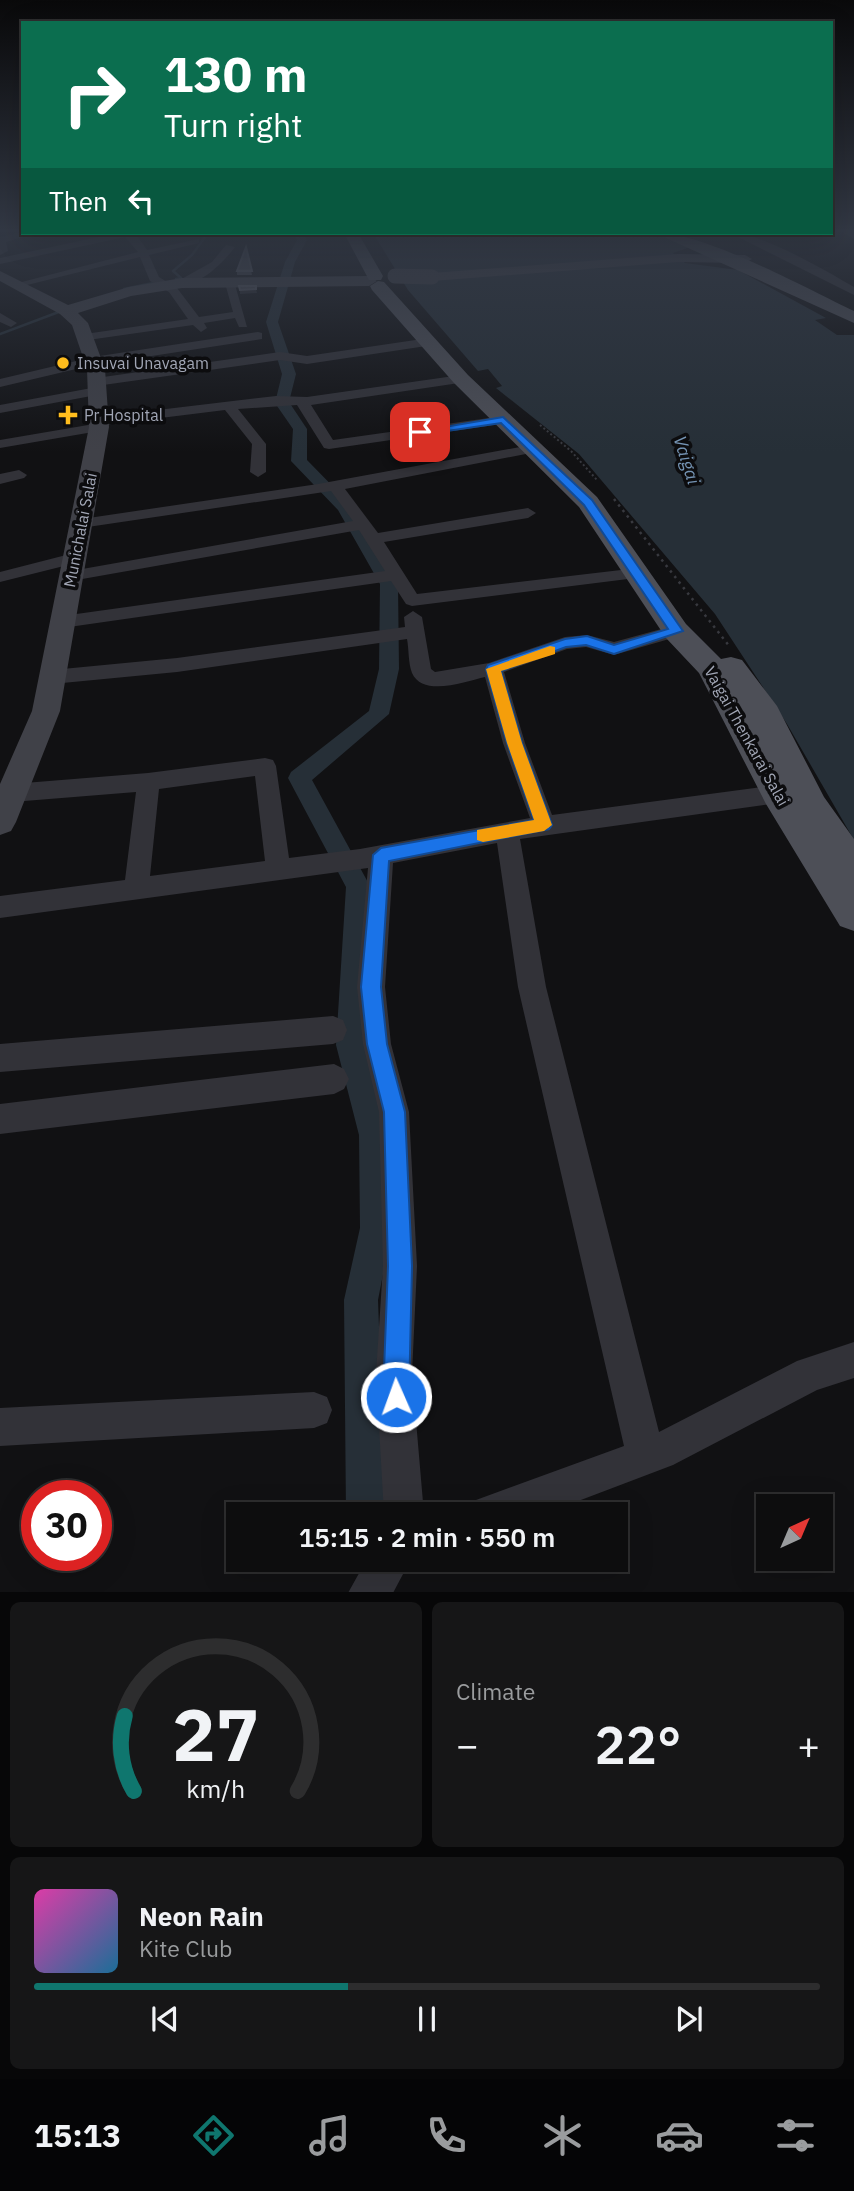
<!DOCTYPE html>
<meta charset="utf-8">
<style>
body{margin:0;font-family:"IBM Plex Sans",sans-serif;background:#161617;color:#f1f3f6;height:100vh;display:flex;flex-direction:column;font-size:26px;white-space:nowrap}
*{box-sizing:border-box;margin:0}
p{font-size:23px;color:#9a9c9e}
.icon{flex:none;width:38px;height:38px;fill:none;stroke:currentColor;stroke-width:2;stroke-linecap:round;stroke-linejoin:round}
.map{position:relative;height:1592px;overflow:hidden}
.sheet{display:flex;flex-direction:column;gap:10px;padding:10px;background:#070708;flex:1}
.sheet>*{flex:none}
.top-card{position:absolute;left:21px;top:21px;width:812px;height:214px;border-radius:0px;box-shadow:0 7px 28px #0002,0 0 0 2px #2d2d2e;background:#0b6e4f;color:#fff;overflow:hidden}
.needle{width:46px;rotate:44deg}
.controls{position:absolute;left:756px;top:1494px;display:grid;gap:14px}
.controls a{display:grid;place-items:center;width:77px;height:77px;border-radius:0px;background:#0d0d0e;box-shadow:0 7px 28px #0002,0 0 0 2px #2d2d2e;font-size:35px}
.speed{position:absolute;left:21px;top:1480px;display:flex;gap:14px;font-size:35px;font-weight:700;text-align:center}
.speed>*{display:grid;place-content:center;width:91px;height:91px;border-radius:50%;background:#0d0d0e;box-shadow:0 7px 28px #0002,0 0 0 2px #2d2d2e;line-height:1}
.speed .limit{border:10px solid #d22;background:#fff;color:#111}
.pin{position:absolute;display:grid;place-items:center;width:60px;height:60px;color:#fff;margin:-30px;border-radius:14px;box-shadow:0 4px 10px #0006}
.me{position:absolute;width:77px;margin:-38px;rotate:358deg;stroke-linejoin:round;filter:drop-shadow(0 0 5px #0008)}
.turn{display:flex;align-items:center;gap:24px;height:147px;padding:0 28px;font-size:32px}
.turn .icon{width:91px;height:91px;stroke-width:2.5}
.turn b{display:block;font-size:49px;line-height:60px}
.then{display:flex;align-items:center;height:66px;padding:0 28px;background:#0003;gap:14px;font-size:26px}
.big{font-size:52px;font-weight:600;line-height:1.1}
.sheet .card{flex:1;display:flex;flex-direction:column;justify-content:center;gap:10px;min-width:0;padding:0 24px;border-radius:10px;background:#161617}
.sheet .dial{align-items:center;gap:0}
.dial svg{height:182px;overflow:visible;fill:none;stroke:#2d2d2e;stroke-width:7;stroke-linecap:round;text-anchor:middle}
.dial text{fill:#f1f3f6;stroke:none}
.song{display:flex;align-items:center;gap:21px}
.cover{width:84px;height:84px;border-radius:10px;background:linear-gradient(135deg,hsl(320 70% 55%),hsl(200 70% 35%))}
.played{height:7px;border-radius:4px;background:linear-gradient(90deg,#0f766e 40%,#2d2d2e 40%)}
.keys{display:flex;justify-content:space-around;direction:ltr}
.heat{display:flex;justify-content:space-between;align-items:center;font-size:38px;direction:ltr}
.sheet .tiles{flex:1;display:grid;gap:10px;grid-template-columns:1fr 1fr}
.card:last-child{grid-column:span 2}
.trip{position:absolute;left:226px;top:1502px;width:402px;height:70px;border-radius:0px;background:#0d0d0e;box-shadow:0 7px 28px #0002,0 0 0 2px #2d2d2e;font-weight:600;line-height:70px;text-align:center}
.tab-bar{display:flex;height:112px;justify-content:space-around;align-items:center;background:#050506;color:#9a9c9e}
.tab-bar .icon{width:49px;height:49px}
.tab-bar .active{color:#0f766e}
.tab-bar b{font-size:32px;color:#f1f3f6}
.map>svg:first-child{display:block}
.water{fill:#262f37}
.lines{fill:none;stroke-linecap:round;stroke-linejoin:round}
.stream{stroke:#262f37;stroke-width:2.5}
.canal{fill:#262f37;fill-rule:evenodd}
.path-far1{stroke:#38393f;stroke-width:2;stroke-dasharray:2 2.5;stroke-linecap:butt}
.path{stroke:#38393f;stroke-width:2.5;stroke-dasharray:2.5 4.5;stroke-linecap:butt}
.street{fill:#323238;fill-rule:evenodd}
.secondary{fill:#404148;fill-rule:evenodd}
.primary{fill:#4d4f57;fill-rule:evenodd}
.secondary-bridge{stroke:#404148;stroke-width:15}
.wall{fill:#414249}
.shaded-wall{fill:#2a2a2f}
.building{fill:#4c4d55;stroke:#595b64;stroke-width:2}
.route{fill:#1a73e8;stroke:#114b97;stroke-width:2}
.slow{fill:#f59e0b}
.poi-dot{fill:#ffbd1d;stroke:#0c0c0e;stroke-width:2.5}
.labels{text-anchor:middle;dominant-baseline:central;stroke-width:7;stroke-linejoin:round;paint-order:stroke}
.far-poi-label{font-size:16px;fill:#a1a6b5;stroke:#0c0c0e;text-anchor:start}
.far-street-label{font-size:16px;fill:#a1a6b5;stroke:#0c0c0e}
.far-water-label{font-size:18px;font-style:italic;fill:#7493b3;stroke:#0c0c0e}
</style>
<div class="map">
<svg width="854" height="1593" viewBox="0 0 854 1593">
<rect width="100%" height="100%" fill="#111113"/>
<!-- water -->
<path class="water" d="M 373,233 L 659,233 L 693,246 L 673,253 L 685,263 L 738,270 L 826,318 L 815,320 L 837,335 L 854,335 L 854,840 L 787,724 L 715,614 L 579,454 L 496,388 L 502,386 L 488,369 L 478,371 L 408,290 Z"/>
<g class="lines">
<!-- stream -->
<path class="stream" d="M 176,279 L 181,278 L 173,271 L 192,255 L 208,233
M 124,289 L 158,282
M 0,334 L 64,310"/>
<!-- canal -->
<path class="canal" d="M 293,233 L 303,233 L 307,240 L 295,262 L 278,322 L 296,374 L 289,402 L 307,429 L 307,460 L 351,505 L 398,584 L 399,669 L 389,714 L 312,780 L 370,886 L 364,1045 L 389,1135 L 392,1228 L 378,1300 L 386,1514 L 346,1514 L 344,1300 L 360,1228 L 359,1135 L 336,1045 L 346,887 L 288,778 L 291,772 L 369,711 L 379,669 L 380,584 L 338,510 L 291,461 L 293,429 L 275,403 L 282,374 L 266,322 L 285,262 L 297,240 Z"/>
<!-- path-far1 -->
<path class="path-far1" d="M 540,425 L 571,451 L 597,480"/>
<!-- path -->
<path class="path" d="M 614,499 L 730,647"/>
<!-- street -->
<path class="street" d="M 838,229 L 854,232 L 854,239 Z
M 23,232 L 36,233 L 6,242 L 8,251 L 0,255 L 0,237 Z
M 117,233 L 135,233 L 147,250 L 199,239 L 199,243 L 149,255 L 159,277 L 177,288 L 199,317 L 233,312 L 225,283 L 234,281 L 247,327 L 239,327 L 235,318 L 204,323 L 207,328 L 201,332 L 193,325 L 81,341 L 79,338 L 85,334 L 188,319 L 169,292 L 150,281 L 140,257 L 19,287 L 14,284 L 138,252 L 125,237 L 0,264 L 0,258 Z
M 730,233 C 761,232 826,271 854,287 L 854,295 Z
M 226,245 L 235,247 C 223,263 199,287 178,285 L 178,281 L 212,262 Z
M 0,313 L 17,323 L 11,327 L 0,322 Z
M 258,332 L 262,333 L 262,339 L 93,365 L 0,387 L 0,379 L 93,357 Z
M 429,338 L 433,339 L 433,345 L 307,364 L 280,360 L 96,386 L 89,382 L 96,378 L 280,352 L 307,356 Z
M 461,375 L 466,376 L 466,382 L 311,405 L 333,440 L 503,416 L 508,417 L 508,423 L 329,449 L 324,448 L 297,405 L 238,409 L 266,444 L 266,472 L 258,477 L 250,472 L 252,444 L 225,410 L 104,425 L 104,430 L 99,431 L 0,448 L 0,440 L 94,424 L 94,418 L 99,417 L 276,396 L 307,397 Z
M 97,387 L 104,391 L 102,394 L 0,413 L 0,405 Z
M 531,445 L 538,449 L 536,452 L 345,489 L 378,533 L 528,508 L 536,513 L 528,518 L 384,542 L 417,594 L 638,568 L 644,569 L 647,573 L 644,577 L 412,606 L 406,604 L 391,581 L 62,628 L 53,622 L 62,616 L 385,571 L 359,530 L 71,581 L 62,576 L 71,571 L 353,521 L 331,491 L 81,528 L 75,526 L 75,520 L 318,484 Z
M 19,470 L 27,475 L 24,478 L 0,484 L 0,474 Z
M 74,553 L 83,558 L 80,562 L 0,582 L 0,572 Z
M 413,611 L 422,617 L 431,669 L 435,672 L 489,663 L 565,637 L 587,635 L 614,642 L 676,625 L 683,627 L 685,631 L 683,635 L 614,655 L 586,647 L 567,649 L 504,672 L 525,743 L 552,815 L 778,785 L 786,788 L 789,794 L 786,800 L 778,803 L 520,839 L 546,987 L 659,1432 L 797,1361 L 854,1342 L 854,1378 L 817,1390 L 673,1465 L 544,1514 L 470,1514 L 476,1500 L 624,1446 L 518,987 L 497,843 L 393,863 L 385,987 L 391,1044 L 409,1112 L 417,1266 L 412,1374 L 424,1514 L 384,1514 L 376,1374 L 383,1266 L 379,1112 L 363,1044 L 357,987 L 368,868 L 0,918 L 0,896 L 125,880 L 136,792 L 12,802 L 4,799 L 1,793 L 4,787 L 12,784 L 148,773 L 265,758 L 273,760 L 276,766 L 289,858 L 360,849 L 530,818 L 503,743 L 485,677 C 467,681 423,698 412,673 C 408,663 409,649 407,639 L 177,672 L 52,684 L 42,677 L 52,670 L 177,658 L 405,627 L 404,617 ZM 255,776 L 265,861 L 150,876 L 159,789 Z
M 333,1016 L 343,1020 L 347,1030 L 343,1040 L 333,1044 L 0,1072 L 0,1044 Z
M 334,1064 L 344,1069 L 349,1079 L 344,1089 L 334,1094 L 0,1134 L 0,1104 Z
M 314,1392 L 327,1397 L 332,1410 L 327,1423 L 314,1428 L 0,1446 L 0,1408 Z
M 367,1559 L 411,1559 L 393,1593 L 348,1593 Z"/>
<!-- secondary -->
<path class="secondary" d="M 678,254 L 745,255 L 752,259 L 745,263 L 678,262 L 432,281 L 425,277 L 432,273 Z
M 0,271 L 68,305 L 129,287 L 182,278 L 369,276 L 377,281 L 369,286 L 182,288 L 131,296 L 78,313 L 88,323 L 105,369 L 109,427 L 60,711 L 16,822 L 11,831 L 0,835 L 0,784 L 32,711 L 89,427 L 87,369 L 72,325 L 60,314 L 0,281 Z"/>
<!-- primary -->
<path class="primary" d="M 344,233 L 358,233 L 383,276 L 381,280 L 369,280 Z
M 655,233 C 703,231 807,289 854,311 L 854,323 Z
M 378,281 L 384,282 L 468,375 L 597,497 L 686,624 L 721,659 L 731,657 L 742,660 L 777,706 L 824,797 L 854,839 L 854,931 L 840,926 L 766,804 L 699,673 L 666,638 L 579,507 L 454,383 L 372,290 L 370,286 Z"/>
<!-- secondary-bridge -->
<path class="secondary-bridge" d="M 395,276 L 432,277"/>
</g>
<!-- wall -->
<path class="wall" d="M 246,247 L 252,275 L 237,275 L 237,271 Z"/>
<!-- shaded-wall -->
<path class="shaded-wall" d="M 256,289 L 257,293 L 240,294 L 240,290 Z"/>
<!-- building -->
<path class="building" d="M 246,247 L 252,271 L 237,271 Z
M 239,286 L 256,286 L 256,289 L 240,290 Z"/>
<!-- sky -->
<linearGradient id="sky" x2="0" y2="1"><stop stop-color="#09090a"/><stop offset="0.51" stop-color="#323844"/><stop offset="1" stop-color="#323844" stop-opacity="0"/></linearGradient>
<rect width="854" height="452" fill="url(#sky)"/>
<!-- route -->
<path class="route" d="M 503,417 L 592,500 L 683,631 L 614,654 L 586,645 L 566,647 L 501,671 L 522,743 L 552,825 L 549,829 L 389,861 L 381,987 L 387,1044 L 405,1112 L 412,1266 L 409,1397 L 405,1406 L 396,1410 L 387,1406 L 383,1397 L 388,1266 L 384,1112 L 367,1044 L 361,987 L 373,855 L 381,848 L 534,820 L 507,743 L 486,669 L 488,665 L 565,639 L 587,636 L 614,645 L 668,629 L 584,505 L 501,423 L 420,435 L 415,432 Z"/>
<!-- slow -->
<path class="slow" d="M 550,646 L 555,647 L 555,654 L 501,671 L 522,743 L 552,825 L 544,831 L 483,842 L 477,840 L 477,830 L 534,820 L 507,743 L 486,669 Z"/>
<!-- markers -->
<g class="poi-dot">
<circle cx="63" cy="363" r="7"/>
<path d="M64.5 404.5h7v7h7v7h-7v7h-7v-7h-7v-7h7z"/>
</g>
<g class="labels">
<!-- far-poi labels -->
<g class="far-poi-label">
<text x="77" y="363">Insuvai Unavagam</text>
<text x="84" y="415">Pr Hospital</text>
</g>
<!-- far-street labels -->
<g class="far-street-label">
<text transform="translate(80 530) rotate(-79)">Munichalai Salai</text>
<text transform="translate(747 736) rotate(61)">Vaigai Thenkarai Salai</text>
</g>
<!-- far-water labels -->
<g class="far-water-label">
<text transform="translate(687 460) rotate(72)">Vaigai</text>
</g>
</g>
</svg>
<div class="controls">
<a><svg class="needle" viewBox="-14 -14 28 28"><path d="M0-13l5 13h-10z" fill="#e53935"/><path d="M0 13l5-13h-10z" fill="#9a9c9e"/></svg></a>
</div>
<div class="speed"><div class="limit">30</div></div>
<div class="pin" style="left:420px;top:432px;background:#d93025"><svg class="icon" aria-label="arrive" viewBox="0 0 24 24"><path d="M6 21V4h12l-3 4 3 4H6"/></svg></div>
<svg class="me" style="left:396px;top:1397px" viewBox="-20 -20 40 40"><circle r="17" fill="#1a73e8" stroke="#fff" stroke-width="3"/><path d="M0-11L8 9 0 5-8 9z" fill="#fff"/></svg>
<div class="trip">15:15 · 2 min · 550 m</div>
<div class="top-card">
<div class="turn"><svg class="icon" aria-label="right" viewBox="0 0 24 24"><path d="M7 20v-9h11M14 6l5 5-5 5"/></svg><div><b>130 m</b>Turn right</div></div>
<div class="then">Then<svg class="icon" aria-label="left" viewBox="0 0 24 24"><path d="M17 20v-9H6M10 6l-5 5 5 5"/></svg></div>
</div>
</div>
<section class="sheet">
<div class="tiles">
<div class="card dial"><svg viewBox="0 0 100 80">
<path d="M14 69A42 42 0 1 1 86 69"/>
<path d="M14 69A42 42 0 0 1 10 36" stroke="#0f766e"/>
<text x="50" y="56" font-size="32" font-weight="700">27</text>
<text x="50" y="72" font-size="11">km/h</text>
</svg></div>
<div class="card"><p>Climate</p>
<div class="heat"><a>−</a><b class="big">22°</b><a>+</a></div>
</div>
<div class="card">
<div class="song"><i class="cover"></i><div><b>Neon Rain</b><p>Kite Club</p></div></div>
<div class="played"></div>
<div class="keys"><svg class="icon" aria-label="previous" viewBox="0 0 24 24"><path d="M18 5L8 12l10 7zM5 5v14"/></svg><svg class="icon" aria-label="pause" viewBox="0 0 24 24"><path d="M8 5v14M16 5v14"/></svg><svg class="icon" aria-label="next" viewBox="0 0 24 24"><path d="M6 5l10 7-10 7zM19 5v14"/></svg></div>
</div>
</div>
</section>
<nav class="tab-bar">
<b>15:13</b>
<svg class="icon active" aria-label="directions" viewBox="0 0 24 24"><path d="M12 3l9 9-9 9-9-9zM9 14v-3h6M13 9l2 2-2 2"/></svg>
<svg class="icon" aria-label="music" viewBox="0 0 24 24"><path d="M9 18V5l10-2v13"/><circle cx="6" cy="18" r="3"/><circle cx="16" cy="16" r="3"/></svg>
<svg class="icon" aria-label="phone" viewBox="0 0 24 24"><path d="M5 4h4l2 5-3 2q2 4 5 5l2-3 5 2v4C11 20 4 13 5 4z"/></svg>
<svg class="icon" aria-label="climate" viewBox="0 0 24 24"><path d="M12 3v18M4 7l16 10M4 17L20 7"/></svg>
<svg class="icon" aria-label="car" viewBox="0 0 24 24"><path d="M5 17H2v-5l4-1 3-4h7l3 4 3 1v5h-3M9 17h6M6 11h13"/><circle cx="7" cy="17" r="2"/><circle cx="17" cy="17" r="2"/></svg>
<svg class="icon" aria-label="filters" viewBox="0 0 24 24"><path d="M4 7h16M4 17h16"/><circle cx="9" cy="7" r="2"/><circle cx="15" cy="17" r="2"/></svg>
</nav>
